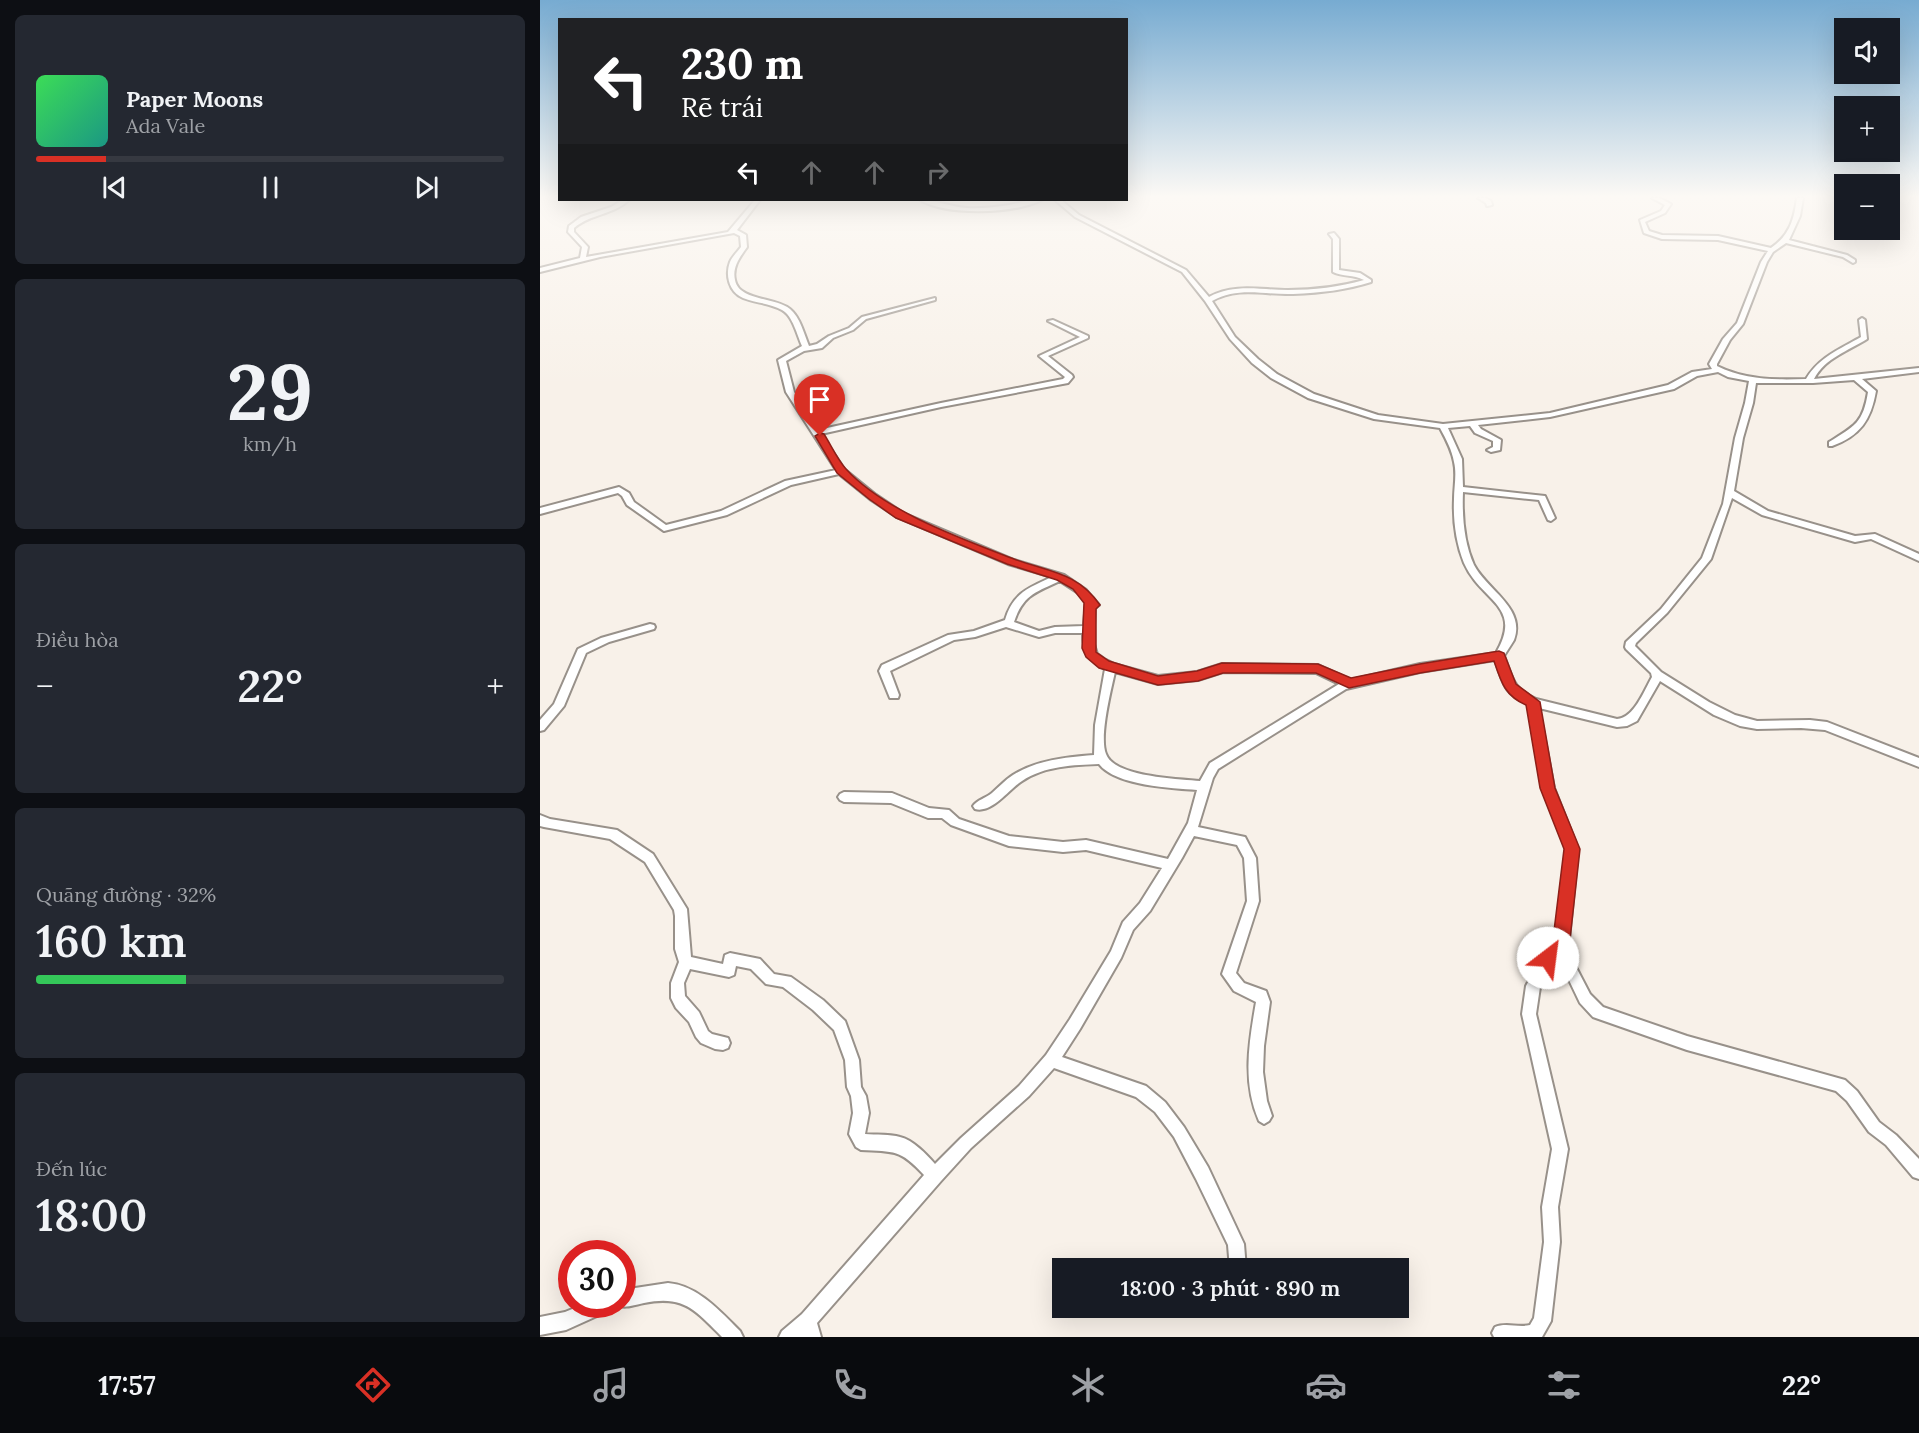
<!DOCTYPE html>
<html lang="vi">
<meta charset="utf-8">
<style>
body{margin:0;font-family:Lora,serif;background:#242831;color:#f1f3f6;height:100vh;display:flex;flex-direction:column;font-size:22px;white-space:nowrap}
*{box-sizing:border-box;margin:0}
p{font-size:20px;color:#9ea1a6}
.icon{flex:none;width:33px;height:33px;fill:none;stroke:currentColor;stroke-width:2;stroke-linecap:round;stroke-linejoin:round}
.map{position:relative;flex:1;overflow:hidden}
.sheet{display:flex;flex-direction:column;gap:15px;padding:15px;background:#0d0f14;width:540px}
.sheet>*{flex:none}
.banner{position:absolute;left:18px;top:18px;width:570px;height:183px;border-radius:0px;box-shadow:0 6px 24px #0002;background:#202124;color:#fff;overflow:hidden}
.tools{position:absolute;left:1294px;top:18px;display:grid;gap:12px}
.tools a{display:grid;place-items:center;width:66px;height:66px;border-radius:0px;background:#171b24;box-shadow:0 6px 24px #0002;font-size:30px}
.speed{position:absolute;left:18px;top:1240px;display:flex;gap:12px;font-size:30px;font-weight:700;text-align:center}
.speed>*{display:grid;place-content:center;width:78px;height:78px;border-radius:50%;background:#171b24;box-shadow:0 6px 24px #0002;line-height:1}
.speed .limit{border:9px solid #d22;background:#fff;color:#111}
.pin{position:absolute;display:grid;place-items:center;width:51px;height:51px;color:#fff;margin:-62px -26px;border-radius:50% 50% 50% 0;rotate:-45deg;box-shadow:0 0 6px #0007}
.pin .icon{rotate:45deg}
.me{position:absolute;width:66px;margin:-33px;rotate:30deg;stroke-linejoin:round;filter:drop-shadow(0 0 4px #0008)}
.turn{display:flex;align-items:center;gap:21px;height:126px;padding:0 24px;font-size:27px}
.turn .icon{width:78px;height:78px;stroke-width:2.5}
.turn b{display:block;font-size:42px;line-height:51px}
.lanes{display:flex;align-items:center;height:57px;padding:0 24px;background:#0003;justify-content:center;gap:30px;direction:ltr}
.lanes .off{opacity:.35}
.big{font-size:45px;font-weight:600;line-height:1.1}
.sheet .card{flex:1;display:flex;flex-direction:column;justify-content:center;gap:9px;min-width:0;padding:0 21px;border-radius:9px;background:#242831}
.sheet .dial{align-items:center;gap:0}
.dial b{font-size:78px;line-height:1}
.song{display:flex;align-items:center;gap:18px}
.cover{width:72px;height:72px;border-radius:9px;background:linear-gradient(135deg,hsl(130 70% 55%),hsl(170 70% 35%))}
.played{height:6px;border-radius:3px;background:linear-gradient(90deg,#d93025 15%,#363941 15%)}
.keys{display:flex;justify-content:space-around;direction:ltr}
.heat{display:flex;justify-content:space-between;align-items:center;font-size:33px;direction:ltr}
.charge{height:9px;border-radius:4px;background:linear-gradient(90deg,#34c759 32%,#363941 0)}
.trip{position:absolute;left:512px;top:1258px;width:357px;height:60px;border-radius:0px;background:#171b24;box-shadow:0 6px 24px #0002;font-weight:600;line-height:60px;text-align:center}
.dock{display:flex;height:96px;justify-content:space-around;align-items:center;background:#090b0e;color:#9ea1a6}
.dock .icon{width:42px;height:42px}
.dock .on{color:#d93025}
.dock b{font-size:27px;color:#f1f3f6}
main{display:flex;flex:1;min-height:0}
.map>svg:first-child{display:block}
.lines{fill:none;stroke-linecap:round;stroke-linejoin:round}
.street-casing{stroke:#98918a;stroke-width:4}
.street{fill:#fff;fill-rule:evenodd}
.route{fill:#d93025;stroke:#8d1f18;stroke-width:1.5}
</style>
<main>
<section class="sheet">
<div class="card">
<div class="song"><i class="cover"></i><div><b>Paper Moons</b><p>Ada Vale</p></div></div>
<div class="played"></div>
<div class="keys"><svg class="icon" aria-label="previous" viewBox="0 0 24 24"><path d="M18 5L8 12l10 7zM5 5v14"/></svg><svg class="icon" aria-label="pause" viewBox="0 0 24 24"><path d="M8 5v14M16 5v14"/></svg><svg class="icon" aria-label="next" viewBox="0 0 24 24"><path d="M6 5l10 7-10 7zM19 5v14"/></svg></div>
</div>
<div class="card dial"><b>29</b><p>km/h</p></div>
<div class="card"><p>Điều hòa</p>
<div class="heat"><a>−</a><b class="big">22°</b><a>+</a></div>
</div>
<div class="card"><p>Quãng đường · 32%</p><b class="big">160 km</b><div class="charge"></div></div>
<div class="card"><p>Đến lúc</p><b class="big">18:00</b></div>
</section>
<div class="map">
<svg width="1379" height="1337" viewBox="0 0 1379 1337">
<rect width="100%" height="100%" fill="#f8f1e9"/>
<g class="lines">
<!-- street casing -->
<g class="street-casing">
<path id="street" d="M 938,198 L 945,198 L 951,201 L 952,205 L 947,206 L 946,203 Z
M 1112,198 L 1119,198 L 1131,204 L 1125,213 L 1105,222 L 1109,231 L 1122,235 L 1178,236 L 1231,248 C 1250,235 1254,219 1257,198 L 1263,198 L 1260,216 L 1249,240 L 1307,255 L 1315,260 L 1315,262 L 1313,263 L 1303,257 L 1246,243 L 1233,252 L 1227,262 L 1203,324 L 1190,340 L 1177,364 L 1177,366 C 1205,380 1235,380 1266,379 C 1279,357 1300,349 1321,337 L 1319,320 L 1322,318 L 1325,320 L 1327,339 C 1308,351 1285,358 1274,379 L 1379,368 L 1379,372 L 1322,379 L 1336,391 C 1331,420 1320,436 1292,446 L 1289,446 L 1289,442 C 1315,426 1323,423 1328,392 L 1314,380 L 1273,383 L 1216,383 L 1213,403 L 1203,438 L 1194,491 L 1228,511 L 1315,536 L 1335,534 L 1379,554 L 1379,561 L 1331,539 L 1315,542 L 1222,515 L 1192,498 L 1171,559 L 1127,613 L 1096,643 L 1095,646 L 1121,672 L 1169,702 L 1195,715 L 1217,721 L 1270,720 L 1287,722 L 1379,758 L 1379,767 L 1285,730 L 1261,728 L 1217,729 L 1200,726 L 1174,715 L 1120,681 L 1097,721 L 1087,726 L 1077,727 L 999,708 L 1014,788 L 1038,849 L 1029,939 L 1025,946 L 1050,994 L 1063,1007 L 1147,1036 L 1305,1080 L 1317,1091 L 1339,1122 L 1356,1135 L 1379,1159 L 1379,1179 L 1373,1177 L 1346,1145 L 1329,1132 L 1307,1101 L 1296,1091 L 1147,1050 L 1053,1017 L 1040,1003 L 1018,957 L 1013,962 L 1000,987 L 996,1014 L 1028,1149 L 1018,1207 L 1020,1242 L 1011,1321 L 1002,1337 L 954,1337 L 952,1333 L 955,1327 C 966,1322 978,1328 990,1325 L 994,1318 L 1004,1242 L 1002,1207 L 1012,1149 L 982,1014 L 986,986 L 1003,954 L 1015,939 L 1026,849 L 1002,788 L 988,704 C 963,693 964,684 955,660 L 880,672 L 806,689 L 678,769 L 673,778 L 658,827 L 705,837 L 716,858 L 719,901 L 696,973 L 704,983 L 726,991 L 730,1002 L 724,1046 L 723,1072 L 727,1101 L 732,1116 L 729,1121 L 724,1124 L 719,1121 C 702,1082 709,1042 716,1002 L 694,991 L 682,974 L 707,901 L 704,858 L 697,845 L 654,836 L 642,858 L 610,911 L 593,930 L 581,958 L 540,1029 L 522,1057 L 606,1086 L 625,1102 L 644,1127 L 668,1167 L 704,1244 L 706,1269 L 690,1269 L 688,1245 L 656,1179 L 634,1137 L 615,1112 L 596,1097 L 514,1068 L 489,1096 L 431,1148 L 401,1181 L 277,1323 L 281,1337 L 239,1337 L 242,1331 L 262,1314 L 384,1175 C 360,1149 355,1152 321,1150 L 316,1147 L 309,1134 L 313,1113 L 311,1096 L 307,1087 L 305,1060 L 294,1030 L 273,1010 L 243,987 L 226,984 L 211,969 L 196,966 L 194,975 L 189,977 L 150,969 L 144,983 L 145,996 L 159,1012 L 168,1031 L 172,1034 L 188,1038 L 190,1043 L 188,1048 L 183,1050 L 175,1049 L 161,1043 L 156,1037 L 149,1022 L 136,1008 L 131,998 L 131,983 L 139,962 L 135,949 L 135,916 L 134,910 L 105,862 L 70,839 L 4,827 L 0,826 L 0,815 L 10,819 L 77,830 L 113,854 L 147,909 L 151,957 L 183,964 L 185,955 L 190,953 L 220,959 L 234,974 L 251,977 L 283,1000 L 305,1021 L 319,1060 L 321,1087 L 326,1096 L 329,1113 L 325,1134 C 336,1135 350,1134 360,1137 C 373,1140 386,1154 395,1164 L 421,1138 L 479,1086 L 506,1055 L 530,1019 L 571,951 L 583,922 L 600,903 L 622,868 L 546,850 L 523,852 L 469,846 L 411,825 L 402,818 L 388,818 L 351,803 L 304,802 L 300,800 L 298,797 L 300,794 L 304,792 L 352,793 L 389,808 L 409,810 L 419,819 L 469,836 L 523,842 L 546,840 L 628,859 L 648,823 L 657,790 C 632,788 576,786 559,764 C 534,765 504,766 482,781 C 469,789 452,814 435,809 L 433,806 C 437,800 446,798 452,793 C 459,787 465,780 473,775 C 496,760 528,757 554,755 L 555,725 L 565,669 C 549,661 543,651 543,633 L 515,633 L 499,637 L 466,627 L 435,637 L 414,640 L 350,671 L 359,695 L 358,698 L 350,698 L 339,671 L 342,665 L 408,635 L 434,631 L 465,620 C 473,593 488,588 512,577 L 468,564 L 357,517 L 330,499 L 299,474 L 251,485 L 187,515 L 124,531 L 87,505 L 82,496 L 78,493 L 0,514 L 0,508 L 79,487 L 89,493 L 94,502 L 126,525 L 181,511 L 245,481 L 296,470 L 246,392 L 238,360 L 262,346 C 257,335 253,316 242,310 C 230,303 215,303 203,298 C 189,292 185,275 190,262 C 192,257 198,251 201,247 L 200,236 L 194,233 L 60,257 L 0,272 L 0,268 L 40,258 L 42,247 L 28,232 L 29,226 L 41,217 L 71,207 L 83,200 L 89,200 C 73,215 50,214 34,228 L 34,232 L 48,247 L 46,257 L 188,232 L 215,200 L 220,200 L 197,230 L 206,235 L 207,247 C 200,257 192,267 195,280 C 199,301 235,297 250,309 C 260,317 264,334 269,346 L 277,344 L 289,336 L 309,328 L 322,317 L 395,298 L 395,300 L 326,319 L 313,330 L 293,338 L 282,348 L 264,351 L 246,361 L 254,392 L 278,430 L 401,403 L 523,379 L 525,377 L 499,356 L 540,337 L 508,321 L 513,320 L 548,336 L 548,338 L 508,356 L 532,375 L 533,377 L 528,383 L 401,407 L 281,434 L 304,469 L 336,495 L 363,513 L 474,560 L 524,575 L 546,590 L 559,605 L 555,608 L 553,641 L 557,654 L 564,659 L 574,664 L 618,676 L 657,672 L 682,664 L 778,665 L 811,680 L 880,664 L 956,653 C 984,605 941,602 924,563 C 916,543 913,520 914,499 C 914,487 917,474 914,462 C 912,450 906,439 900,428 L 834,419 L 768,398 L 731,378 L 712,363 L 690,339 L 665,301 L 642,272 L 535,217 L 515,200 L 521,200 L 539,215 L 646,270 L 669,297 C 694,283 721,290 748,290 C 774,290 799,287 824,280 C 813,274 803,277 793,272 L 793,239 L 789,234 L 794,233 L 799,239 L 799,270 L 820,273 L 831,280 L 831,282 C 806,290 780,293 753,294 C 725,295 698,286 672,301 L 695,337 L 718,359 L 737,374 L 774,394 L 838,415 L 903,424 L 1010,413 L 1128,385 L 1152,372 L 1172,369 L 1169,364 L 1183,339 L 1197,323 L 1221,262 L 1228,251 L 1178,240 L 1122,239 L 1104,233 L 1100,220 L 1121,211 L 1125,205 ZM 1178,372 L 1188,377 L 1209,381 L 1205,403 L 1195,438 L 1183,504 L 1162,558 L 1121,609 L 1086,642 L 1085,647 L 1086,649 L 1111,673 L 1112,677 C 1104,691 1094,718 1077,719 L 996,699 C 972,688 973,679 964,656 C 967,651 971,645 974,640 C 986,608 947,590 934,565 C 924,543 922,516 923,492 L 999,500 L 1008,520 L 1011,521 L 1015,518 L 1005,496 L 923,487 L 922,459 L 908,428 L 930,426 L 935,433 L 953,441 L 953,447 L 947,450 L 951,452 L 960,450 L 961,440 L 941,429 L 938,425 L 1010,417 L 1134,389 L 1157,376 ZM 520,581 L 540,594 L 546,602 L 544,626 L 515,627 L 499,631 L 474,622 C 483,595 496,592 520,581 ZM 575,672 L 618,684 L 658,680 L 683,672 L 776,673 L 799,684 L 670,763 L 660,781 C 639,779 574,777 566,754 C 559,737 571,690 575,672 Z
M 380,200 C 391,199 412,207 427,208 C 441,209 455,207 469,205 C 480,203 491,199 502,200 C 473,214 408,216 380,200 Z
M 110,624 L 114,625 L 115,627 L 114,629 L 69,642 L 46,653 L 24,706 L 4,730 L 0,731 L 0,720 L 14,704 L 38,649 L 61,638 Z
M 128,1283 C 157,1285 180,1311 200,1331 L 203,1337 L 182,1337 C 155,1310 144,1295 104,1303 C 94,1305 85,1309 76,1305 L 82,1305 L 82,1290 Z
M 42,1305 L 71,1305 L 68,1311 L 26,1330 L 0,1335 L 0,1317 L 25,1312 Z"/>
</g>
<!-- street -->
<use href="#street" class="street"/>
</g>
<!-- sky -->
<linearGradient id="sky" x2="0" y2="1"><stop stop-color="#77abd1"/><stop offset="0.51" stop-color="#fcf9f5"/><stop offset="1" stop-color="#fcf9f5" stop-opacity="0"/></linearGradient>
<rect width="1379" height="385" fill="url(#sky)"/>
<!-- route -->
<path class="route" d="M 280,433 L 284,434 C 291,445 297,459 306,469 C 344,511 422,539 474,559 C 509,572 537,572 560,605 L 556,609 L 556,652 L 569,661 L 618,676 L 657,671 L 682,663 L 778,664 L 811,678 L 880,664 L 959,651 L 964,653 L 976,684 L 1000,702 L 1015,788 L 1040,849 L 1030,939 L 1025,953 L 1014,963 L 1008,965 L 1002,963 L 999,958 L 1013,939 L 1024,849 L 1000,788 L 986,705 C 965,696 961,682 954,661 L 880,673 L 809,688 L 776,673 L 683,673 L 658,681 L 618,685 L 559,668 L 546,657 L 542,648 L 544,603 L 533,589 L 517,580 L 467,564 L 356,518 L 329,499 L 297,473 L 275,436 Z"/>
</svg>
<div class="tools">
<a><svg class="icon" aria-label="sound" viewBox="0 0 24 24"><path d="M4 9h4l5-4v14l-5-4H4zM17 9q2 3 0 6"/></svg></a>
<a>+</a>
<a>−</a>
</div>
<div class="speed"><div class="limit">30</div></div>
<div class="pin" style="left:280px;top:436px;background:#d93025"><svg class="icon" aria-label="arrive" viewBox="0 0 24 24"><path d="M6 21V4h12l-3 4 3 4H6"/></svg></div>
<svg class="me" style="left:1008px;top:958px" viewBox="-20 -20 40 40"><circle r="19" fill="#fff"/><path d="M0-13L10 11 0 6-10 11z" fill="#d93025"/></svg>
<div class="trip">18:00 · 3 phút · 890 m</div>
<div class="banner">
<div class="turn"><svg class="icon" aria-label="left" viewBox="0 0 24 24"><path d="M17 20v-9H6M10 6l-5 5 5 5"/></svg><div><b>230 m</b>Rẽ trái</div></div>
<div class="lanes"><svg class="icon" aria-label="left" viewBox="0 0 24 24"><path d="M17 20v-9H6M10 6l-5 5 5 5"/></svg><svg class="icon off" aria-label="ahead" viewBox="0 0 24 24"><path d="M12 20V5M6 11l6-6 6 6"/></svg><svg class="icon off" aria-label="ahead" viewBox="0 0 24 24"><path d="M12 20V5M6 11l6-6 6 6"/></svg><svg class="icon off" aria-label="right" viewBox="0 0 24 24"><path d="M7 20v-9h11M14 6l5 5-5 5"/></svg></div>
</div>
</div>
</main>
<nav class="dock">
<b>17:57</b>
<svg class="icon on" aria-label="directions" viewBox="0 0 24 24"><path d="M12 3l9 9-9 9-9-9zM9 14v-3h6M13 9l2 2-2 2"/></svg>
<svg class="icon" aria-label="music" viewBox="0 0 24 24"><path d="M9 18V5l10-2v13"/><circle cx="6" cy="18" r="3"/><circle cx="16" cy="16" r="3"/></svg>
<svg class="icon" aria-label="phone" viewBox="0 0 24 24"><path d="M5 4h4l2 5-3 2q2 4 5 5l2-3 5 2v4C11 20 4 13 5 4z"/></svg>
<svg class="icon" aria-label="climate" viewBox="0 0 24 24"><path d="M12 3v18M4 7l16 10M4 17L20 7"/></svg>
<svg class="icon" aria-label="car" viewBox="0 0 24 24"><path d="M5 17H2v-5l4-1 3-4h7l3 4 3 1v5h-3M9 17h6M6 11h13"/><circle cx="7" cy="17" r="2"/><circle cx="17" cy="17" r="2"/></svg>
<svg class="icon" aria-label="filters" viewBox="0 0 24 24"><path d="M4 7h16M4 17h16"/><circle cx="9" cy="7" r="2"/><circle cx="15" cy="17" r="2"/></svg>
<b>22°</b>
</nav>
